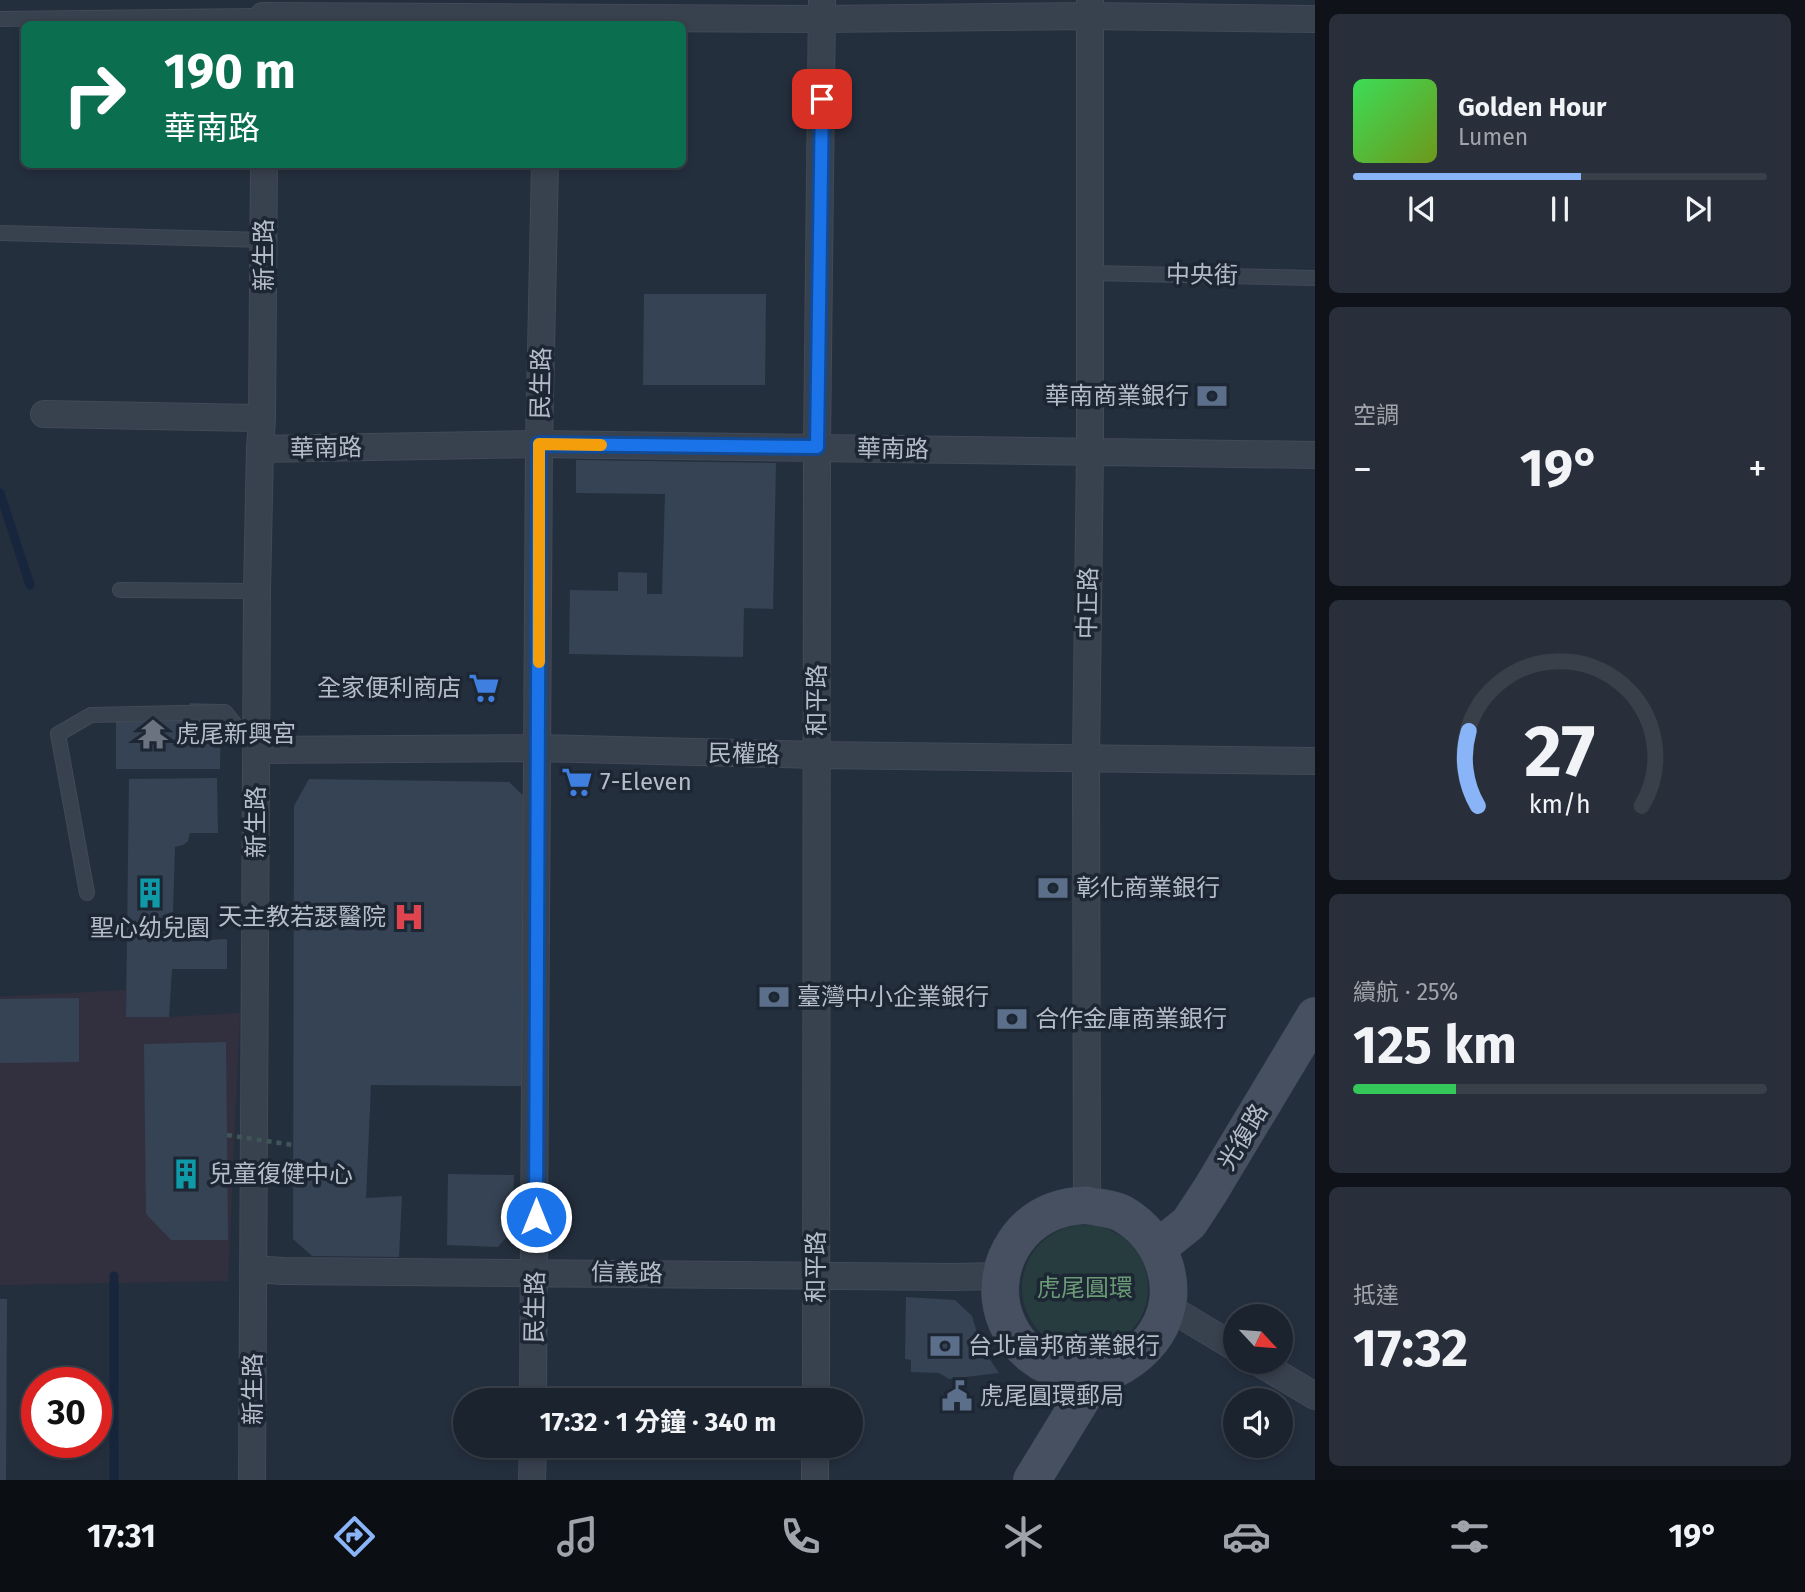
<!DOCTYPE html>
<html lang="zh-TW">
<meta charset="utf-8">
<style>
body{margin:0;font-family:"Fira Sans","Noto Sans TC",sans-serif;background:#282f3a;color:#f1f3f6;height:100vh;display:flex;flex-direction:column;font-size:26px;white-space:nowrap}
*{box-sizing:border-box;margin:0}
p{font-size:23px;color:#a0a4aa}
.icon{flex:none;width:38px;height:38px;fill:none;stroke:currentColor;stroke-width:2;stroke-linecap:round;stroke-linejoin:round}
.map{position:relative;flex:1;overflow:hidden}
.side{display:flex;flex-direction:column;gap:14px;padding:14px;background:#0f1319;width:490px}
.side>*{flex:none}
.guide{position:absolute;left:21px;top:21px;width:665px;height:147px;border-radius:10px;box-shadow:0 4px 10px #0003,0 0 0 2px #39404a;background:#0b6e4f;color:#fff;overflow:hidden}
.needle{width:46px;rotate:116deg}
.buttons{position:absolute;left:1223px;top:1304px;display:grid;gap:14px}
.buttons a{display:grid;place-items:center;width:70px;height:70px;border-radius:50%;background:#1b232e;box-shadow:0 4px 10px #0003,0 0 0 2px #39404a;font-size:35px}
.speed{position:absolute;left:21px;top:1367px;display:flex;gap:14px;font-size:35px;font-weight:700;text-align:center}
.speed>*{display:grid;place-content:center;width:91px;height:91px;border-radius:50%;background:#1b232e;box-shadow:0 4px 10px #0003,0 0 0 2px #39404a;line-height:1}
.speed .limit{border:10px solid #d22;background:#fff;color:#111}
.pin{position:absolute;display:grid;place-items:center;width:60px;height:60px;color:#fff;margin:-30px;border-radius:14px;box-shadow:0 4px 10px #0006}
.me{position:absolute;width:77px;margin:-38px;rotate:0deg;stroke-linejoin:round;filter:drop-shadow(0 0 5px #0008)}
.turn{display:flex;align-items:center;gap:24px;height:147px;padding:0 28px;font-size:32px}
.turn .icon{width:91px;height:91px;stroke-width:2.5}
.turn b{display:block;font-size:49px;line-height:60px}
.big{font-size:52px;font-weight:700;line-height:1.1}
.side .widget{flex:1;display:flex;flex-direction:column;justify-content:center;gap:10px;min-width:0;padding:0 24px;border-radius:10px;background:#282f3a}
.side .dial{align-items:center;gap:0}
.dial svg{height:182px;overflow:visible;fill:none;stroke:#39404a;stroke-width:7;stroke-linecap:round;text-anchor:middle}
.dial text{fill:#f1f3f6;stroke:none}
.song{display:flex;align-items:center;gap:21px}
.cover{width:84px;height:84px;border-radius:10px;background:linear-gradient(135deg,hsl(130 70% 55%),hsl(80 70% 35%))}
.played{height:7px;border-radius:4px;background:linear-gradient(90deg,#8ab4f8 55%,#39404a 55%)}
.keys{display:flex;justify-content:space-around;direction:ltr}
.heat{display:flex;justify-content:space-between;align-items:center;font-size:38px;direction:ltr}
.charge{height:10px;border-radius:5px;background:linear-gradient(90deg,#34c759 25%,#39404a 0)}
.trip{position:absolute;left:453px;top:1388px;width:410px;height:70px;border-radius:35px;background:#1b232e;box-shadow:0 4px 10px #0003,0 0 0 2px #39404a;font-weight:700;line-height:70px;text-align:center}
.tabs{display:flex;height:112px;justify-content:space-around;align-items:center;background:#0b0e12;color:#a0a4aa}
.tabs .icon{width:49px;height:49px}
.tabs .selected{color:#8ab4f8}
.tabs b{font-size:32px;color:#f1f3f6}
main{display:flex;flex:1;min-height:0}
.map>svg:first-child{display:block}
.medical{fill:#32303f}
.green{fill:#263c3f}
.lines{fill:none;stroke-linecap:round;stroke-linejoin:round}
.stream{stroke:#17263c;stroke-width:9}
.building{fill:#364354}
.lane-casing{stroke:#414a57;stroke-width:16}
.street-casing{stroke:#414a57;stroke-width:28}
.secondary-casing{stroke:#414a57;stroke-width:38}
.lane{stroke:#38414e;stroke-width:14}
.street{stroke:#38414e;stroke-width:26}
.secondary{stroke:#465061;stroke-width:37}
.path-bridge{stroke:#3f5557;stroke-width:4.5;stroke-dasharray:5 5;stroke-linecap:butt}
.route-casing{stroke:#114b97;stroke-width:18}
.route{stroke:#1a73e8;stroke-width:12}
.slow{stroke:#f59e0b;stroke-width:12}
.labels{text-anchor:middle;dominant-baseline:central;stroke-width:7;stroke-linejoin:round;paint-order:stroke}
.street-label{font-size:24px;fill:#b4bcc9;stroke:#1d2633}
.poi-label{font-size:24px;fill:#b4bcc9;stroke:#1d2633;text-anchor:start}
.park-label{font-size:24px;fill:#6b9a76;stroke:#1d2633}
</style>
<main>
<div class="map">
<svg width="1315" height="1480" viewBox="0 0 1315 1480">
<rect width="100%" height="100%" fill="#242f3e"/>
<!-- medical -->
<path class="medical" d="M 126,990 L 126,1017 L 169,1017 L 240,1013 L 228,1281 L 0,1285 L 0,997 Z"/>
<!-- green -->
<path class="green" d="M1022 1288a63 63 0 1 1 126 0a63 63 0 1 1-126 0Z"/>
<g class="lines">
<!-- stream -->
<path class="stream" d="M 0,493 L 30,585
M 114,1276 L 114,1480"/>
</g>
<!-- building -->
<path class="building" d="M 644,294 L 766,294 L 765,385 L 643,385 Z
M 576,460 L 776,463 L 773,609 L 744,608 L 743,657 L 569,654 L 570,590 L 618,591 L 618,572 L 647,573 L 647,594 L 662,594 L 665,494 L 576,493 Z
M 190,703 L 221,704 L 220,769 L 116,769 L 116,722 L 189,720 Z
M 217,778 L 218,833 L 190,833 L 188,841 L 183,845 L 175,847 L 172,942 L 227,939 L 227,969 L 172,969 L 169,1017 L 126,1017 L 129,779 Z
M 309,779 L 509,782 L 528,800 L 521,1086 L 371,1085 L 366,1198 L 402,1196 L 399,1257 L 312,1256 L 293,1239 L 294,806 Z
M 79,998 L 79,1062 L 0,1063 L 0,999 Z
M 226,1042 L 228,1240 L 171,1240 L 146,1214 L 144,1044 Z
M 448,1174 L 514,1175 L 512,1231 L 498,1247 L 447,1245 Z
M 906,1297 L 955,1300 L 972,1316 L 981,1346 L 999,1373 L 949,1379 L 939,1373 L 911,1372 L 911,1360 L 905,1359 Z
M 0,1299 L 7,1299 L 6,1480 L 0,1480 Z"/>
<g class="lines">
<!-- lane casing -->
<g class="lane-casing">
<path id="lane" d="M 0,19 L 263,16
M 0,233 L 265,240
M 1090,273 L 1315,278
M 120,590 L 257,591
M 87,893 L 58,734 L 91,715 L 225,712 L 253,747"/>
</g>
<!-- street casing -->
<g class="street-casing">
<path id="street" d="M 263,16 L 823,19 L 1090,16 L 1315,19
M 44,414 L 262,418
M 260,449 L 539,444 L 1315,455
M 256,750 L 539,748 L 817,755 L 1315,761
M 1087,1205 L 1086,759 L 1090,453 L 1090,0
M 253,1269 L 283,1271 L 951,1277 L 1001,1276
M 1168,1307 L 1236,1348
M 1258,1362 L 1315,1396
M 533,1400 L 539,444 L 545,164
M 816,1400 L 817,447 L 822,0
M 252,1480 L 257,591 L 260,449 L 262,418 L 264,164
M 532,1480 L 533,1446
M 815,1480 L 815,1446"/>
</g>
<!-- secondary casing -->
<g class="secondary-casing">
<path id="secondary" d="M 1087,1205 C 1098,1208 1113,1208 1123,1214 C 1164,1238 1183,1291 1156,1333 C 1143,1353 1121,1369 1097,1376 C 1090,1378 1079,1374 1071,1373 C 1010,1362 980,1294 1015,1242 C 1032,1217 1057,1206 1087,1205 Z
M 1158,1248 L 1189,1223 L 1210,1191 L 1315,1016
M 1032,1480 L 1095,1377"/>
</g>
<!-- lane -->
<use href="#lane" class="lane"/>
<!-- street -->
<use href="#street" class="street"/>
<!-- secondary -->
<use href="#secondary" class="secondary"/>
<!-- path-bridge -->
<path class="path-bridge" d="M 227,1135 L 293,1145"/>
</g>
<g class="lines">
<!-- route casing -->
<g class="route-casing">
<path id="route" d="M 536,1217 L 539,444 L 817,447 L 822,99"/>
</g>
<!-- route -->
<use href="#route" class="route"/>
<!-- slow -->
<path class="slow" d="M 539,662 L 539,444 L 601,445"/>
</g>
<!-- icons -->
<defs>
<g id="bank-bare" transform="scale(2.415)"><path d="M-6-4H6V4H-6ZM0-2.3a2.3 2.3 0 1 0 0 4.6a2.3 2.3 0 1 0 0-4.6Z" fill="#5c6f8a" stroke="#1d2633" stroke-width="2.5" paint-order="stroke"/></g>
<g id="supermarket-bare" transform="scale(2.415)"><path d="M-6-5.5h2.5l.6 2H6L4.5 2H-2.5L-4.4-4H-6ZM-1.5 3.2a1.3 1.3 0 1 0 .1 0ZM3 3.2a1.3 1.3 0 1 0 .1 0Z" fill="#3f7fe0" stroke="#1d2633" stroke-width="2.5" paint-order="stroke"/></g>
<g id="temple-bare" transform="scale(2.415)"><path d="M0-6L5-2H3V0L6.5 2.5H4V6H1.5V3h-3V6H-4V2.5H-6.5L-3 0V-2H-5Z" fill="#6b7280" stroke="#1d2633" stroke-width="2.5" paint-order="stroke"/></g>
<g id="building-bare" transform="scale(2.415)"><path d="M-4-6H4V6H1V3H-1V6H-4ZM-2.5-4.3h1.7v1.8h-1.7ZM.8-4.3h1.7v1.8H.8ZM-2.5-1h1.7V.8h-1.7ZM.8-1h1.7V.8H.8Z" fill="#0f9aa8" stroke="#1d2633" stroke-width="2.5" paint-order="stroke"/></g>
<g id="hospital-bare" transform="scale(2.415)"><path d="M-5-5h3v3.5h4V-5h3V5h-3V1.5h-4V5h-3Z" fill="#e0444e" stroke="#1d2633" stroke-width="2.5" paint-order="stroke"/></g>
<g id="civic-bare" transform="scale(2.415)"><path d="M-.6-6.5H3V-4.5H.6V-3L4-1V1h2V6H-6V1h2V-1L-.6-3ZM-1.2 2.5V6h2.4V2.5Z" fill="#5c6f8a" stroke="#1d2633" stroke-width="2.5" paint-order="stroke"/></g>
</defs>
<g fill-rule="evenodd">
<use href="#bank-bare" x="1212" y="396"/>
<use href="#supermarket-bare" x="484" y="688"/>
<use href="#temple-bare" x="153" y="734"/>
<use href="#supermarket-bare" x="577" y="782"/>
<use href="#bank-bare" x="1053" y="888"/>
<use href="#building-bare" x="150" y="893"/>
<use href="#hospital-bare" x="409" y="917"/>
<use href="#bank-bare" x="774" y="997"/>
<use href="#bank-bare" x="1012" y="1019"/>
<use href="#building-bare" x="186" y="1174"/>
<use href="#bank-bare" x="945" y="1346"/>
<use href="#civic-bare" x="957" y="1396"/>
</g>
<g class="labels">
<!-- street labels -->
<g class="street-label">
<text transform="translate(264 255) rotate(-90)">新生路</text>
<text transform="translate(1202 275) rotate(1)">中央街</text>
<text transform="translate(541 383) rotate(-89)">民生路</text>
<text transform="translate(326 448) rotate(-1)">華南路</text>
<text transform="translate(893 449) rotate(1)">華南路</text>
<text transform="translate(1088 603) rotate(-89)">中正路</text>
<text transform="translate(817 700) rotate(-90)">和平路</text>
<text transform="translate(744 754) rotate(1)">民權路</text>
<text transform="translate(256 822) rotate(-90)">新生路</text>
<text transform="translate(1243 1137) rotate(-59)">光復路</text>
<text transform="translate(816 1267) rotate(-90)">和平路</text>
<text transform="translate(627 1273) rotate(1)">信義路</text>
<text transform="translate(535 1307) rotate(-89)">民生路</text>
<text transform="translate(253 1389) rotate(-90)">新生路</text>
</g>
<!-- poi labels -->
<g class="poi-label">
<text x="1189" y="396" text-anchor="end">華南商業銀行</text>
<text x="461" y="688" text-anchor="end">全家便利商店</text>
<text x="176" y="734">虎尾新興宮</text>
<text x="600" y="782">7-Eleven</text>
<text x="1076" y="888">彰化商業銀行</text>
<text x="386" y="917" text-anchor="end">天主教若瑟醫院</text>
<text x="150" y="928" text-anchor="middle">聖心幼兒園</text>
<text x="797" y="997">臺灣中小企業銀行</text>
<text x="1035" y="1019">合作金庫商業銀行</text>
<text x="209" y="1174">兒童復健中心</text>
<text x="968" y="1346">台北富邦商業銀行</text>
<text x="980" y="1396">虎尾圓環郵局</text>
</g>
<!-- park labels -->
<g class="park-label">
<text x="1085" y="1288">虎尾圓環</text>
</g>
</g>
</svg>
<div class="buttons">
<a><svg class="needle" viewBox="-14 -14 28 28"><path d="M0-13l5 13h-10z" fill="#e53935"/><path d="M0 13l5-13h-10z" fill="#a0a4aa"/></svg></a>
<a><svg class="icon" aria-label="sound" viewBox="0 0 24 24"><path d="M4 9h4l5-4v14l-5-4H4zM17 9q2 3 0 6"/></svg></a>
</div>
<div class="speed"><div class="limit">30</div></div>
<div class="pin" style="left:822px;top:99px;background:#d93025"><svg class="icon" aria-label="arrive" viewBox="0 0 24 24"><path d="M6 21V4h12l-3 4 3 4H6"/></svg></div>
<svg class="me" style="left:536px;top:1217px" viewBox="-20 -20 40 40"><circle r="17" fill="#1a73e8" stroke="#fff" stroke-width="3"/><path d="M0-11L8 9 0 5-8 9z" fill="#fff"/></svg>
<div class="trip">17:32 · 1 分鐘 · 340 m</div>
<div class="guide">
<div class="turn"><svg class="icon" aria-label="right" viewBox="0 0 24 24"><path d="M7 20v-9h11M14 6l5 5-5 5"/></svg><div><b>190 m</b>華南路</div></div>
</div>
</div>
<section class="side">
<div class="widget">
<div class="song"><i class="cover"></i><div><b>Golden Hour</b><p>Lumen</p></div></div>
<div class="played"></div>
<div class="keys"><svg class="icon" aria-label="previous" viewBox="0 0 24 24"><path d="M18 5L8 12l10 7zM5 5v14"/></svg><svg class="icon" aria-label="pause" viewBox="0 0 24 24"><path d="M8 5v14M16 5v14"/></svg><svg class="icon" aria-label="next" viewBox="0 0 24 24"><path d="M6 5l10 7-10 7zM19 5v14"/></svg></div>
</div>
<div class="widget"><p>空調</p>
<div class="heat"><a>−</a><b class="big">19°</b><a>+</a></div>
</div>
<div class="widget dial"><svg viewBox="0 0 100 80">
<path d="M14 69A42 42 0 1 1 86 69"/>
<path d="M14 69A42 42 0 0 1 10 36" stroke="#8ab4f8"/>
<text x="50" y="56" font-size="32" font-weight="700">27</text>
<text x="50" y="72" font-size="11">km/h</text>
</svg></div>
<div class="widget"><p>續航 · 25%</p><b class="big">125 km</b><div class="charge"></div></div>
<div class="widget"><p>抵達</p><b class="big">17:32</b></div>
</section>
</main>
<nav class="tabs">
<b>17:31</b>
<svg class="icon selected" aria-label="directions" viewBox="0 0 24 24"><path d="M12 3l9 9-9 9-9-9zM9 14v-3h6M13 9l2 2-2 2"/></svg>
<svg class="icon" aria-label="music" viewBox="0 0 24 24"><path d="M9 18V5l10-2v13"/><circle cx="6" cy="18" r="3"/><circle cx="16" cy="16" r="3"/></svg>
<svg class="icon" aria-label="phone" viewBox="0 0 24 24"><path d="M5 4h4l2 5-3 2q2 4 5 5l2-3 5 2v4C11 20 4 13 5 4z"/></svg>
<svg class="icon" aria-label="climate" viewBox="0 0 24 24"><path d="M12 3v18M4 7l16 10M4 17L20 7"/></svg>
<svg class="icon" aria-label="car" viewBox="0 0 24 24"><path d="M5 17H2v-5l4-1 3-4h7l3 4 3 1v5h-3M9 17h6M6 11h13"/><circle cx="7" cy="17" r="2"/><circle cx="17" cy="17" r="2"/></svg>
<svg class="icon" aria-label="filters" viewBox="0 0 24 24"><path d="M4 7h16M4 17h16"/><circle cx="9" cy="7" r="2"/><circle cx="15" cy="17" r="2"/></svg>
<b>19°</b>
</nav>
